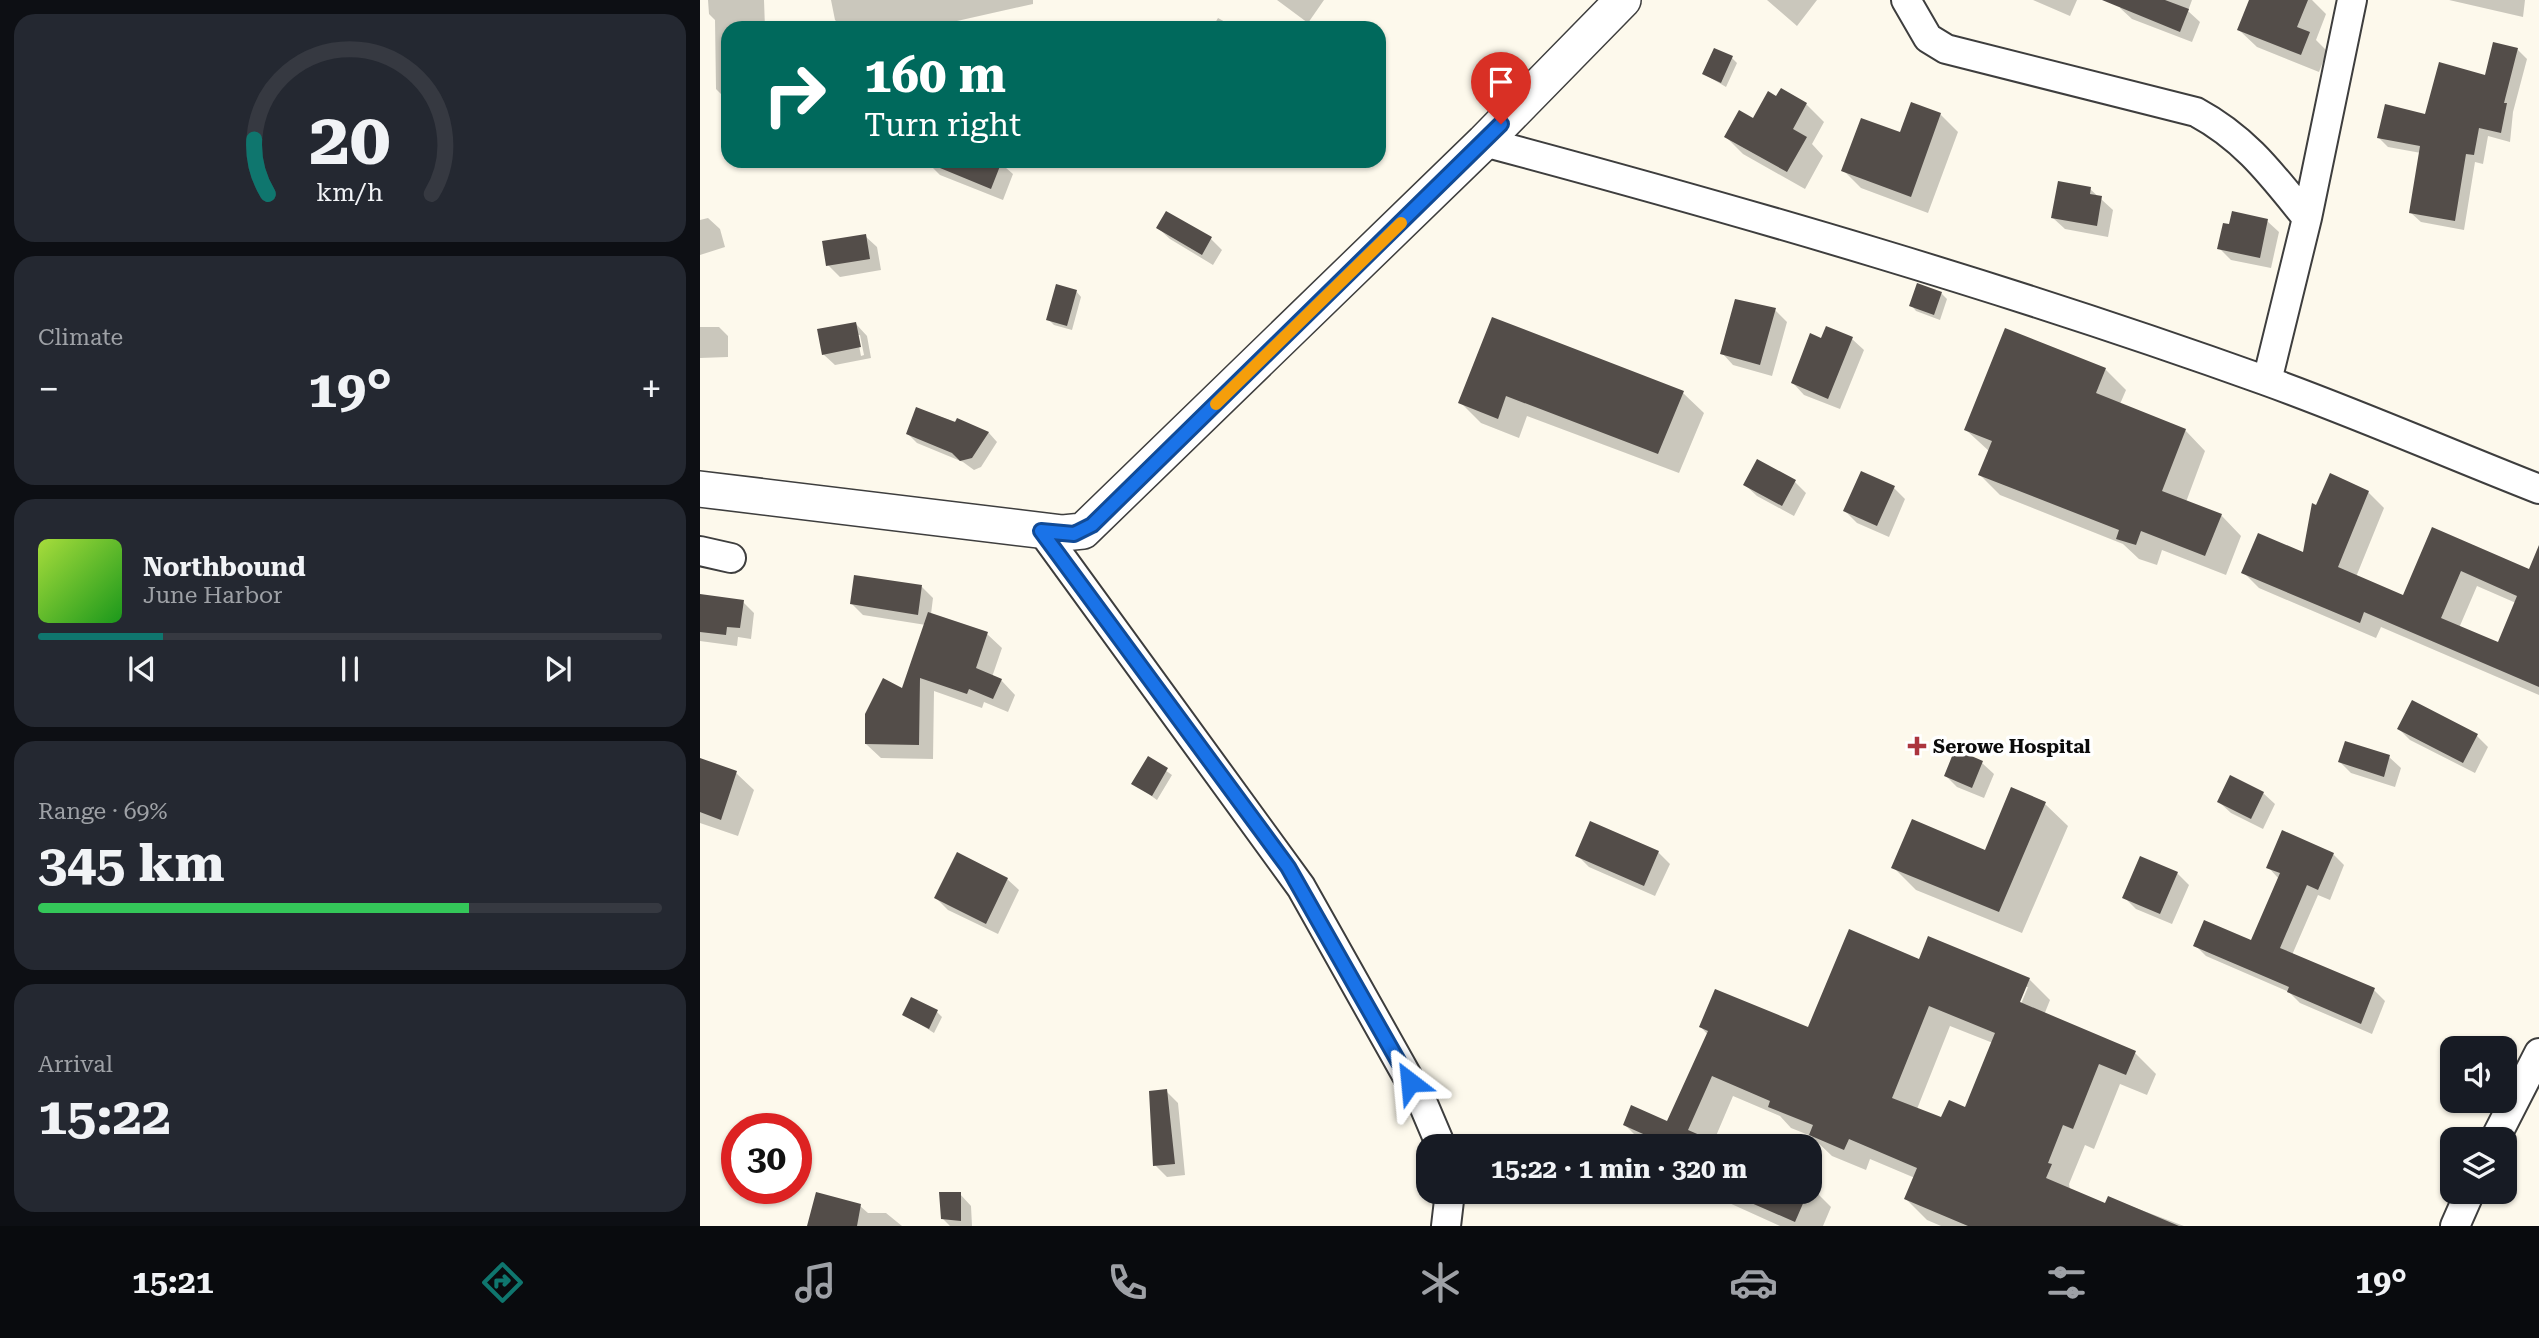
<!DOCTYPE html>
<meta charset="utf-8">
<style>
body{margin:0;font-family:"Roboto Serif",serif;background:#242831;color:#f1f3f6;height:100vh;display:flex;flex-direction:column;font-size:26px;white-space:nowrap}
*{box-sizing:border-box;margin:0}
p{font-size:23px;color:#9ea1a6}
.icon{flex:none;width:38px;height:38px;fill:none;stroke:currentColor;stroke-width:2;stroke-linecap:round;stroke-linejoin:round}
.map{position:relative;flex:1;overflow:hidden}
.sheet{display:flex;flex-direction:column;gap:14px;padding:14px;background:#0d0f14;width:700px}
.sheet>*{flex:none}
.guide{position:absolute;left:21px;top:21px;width:665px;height:147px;border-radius:21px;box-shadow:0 2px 5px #0004;background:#00695c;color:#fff;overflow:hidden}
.buttons{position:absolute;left:1740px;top:1036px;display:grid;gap:14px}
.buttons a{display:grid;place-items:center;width:77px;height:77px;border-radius:14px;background:#171b24;box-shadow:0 2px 5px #0004;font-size:35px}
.speed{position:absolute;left:21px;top:1113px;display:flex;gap:14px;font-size:35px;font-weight:700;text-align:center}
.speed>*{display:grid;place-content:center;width:91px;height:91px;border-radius:50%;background:#171b24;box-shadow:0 2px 5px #0004;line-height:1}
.speed .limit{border:10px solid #d22;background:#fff;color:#111}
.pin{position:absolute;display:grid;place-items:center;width:60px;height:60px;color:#fff;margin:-72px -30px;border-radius:50% 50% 50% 0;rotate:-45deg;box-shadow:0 0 7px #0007}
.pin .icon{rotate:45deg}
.me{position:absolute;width:77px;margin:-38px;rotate:331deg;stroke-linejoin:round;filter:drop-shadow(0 0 5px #0008)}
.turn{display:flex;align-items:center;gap:24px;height:147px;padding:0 28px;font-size:32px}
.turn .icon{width:91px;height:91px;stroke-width:2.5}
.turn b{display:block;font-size:49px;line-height:60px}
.big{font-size:52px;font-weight:700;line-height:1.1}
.sheet .tile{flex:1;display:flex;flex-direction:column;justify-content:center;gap:10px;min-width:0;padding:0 24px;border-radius:21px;background:#242831}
.sheet .dial{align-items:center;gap:0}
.dial svg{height:182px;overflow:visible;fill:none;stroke:#363941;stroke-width:7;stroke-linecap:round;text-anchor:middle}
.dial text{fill:#f1f3f6;stroke:none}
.song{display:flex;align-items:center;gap:21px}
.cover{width:84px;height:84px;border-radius:10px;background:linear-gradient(135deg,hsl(80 70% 55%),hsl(120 70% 35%))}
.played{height:7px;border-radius:4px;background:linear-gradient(90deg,#0f766e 20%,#363941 20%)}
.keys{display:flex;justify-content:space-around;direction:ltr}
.heat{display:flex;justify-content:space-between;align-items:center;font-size:38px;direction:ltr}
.charge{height:10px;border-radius:5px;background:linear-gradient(90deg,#34c759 69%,#363941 0)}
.trip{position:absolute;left:716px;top:1134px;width:406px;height:70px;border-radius:21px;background:#171b24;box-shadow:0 2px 5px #0004;font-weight:700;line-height:70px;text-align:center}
.menu{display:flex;height:112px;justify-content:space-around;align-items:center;background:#090b0e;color:#9ea1a6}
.menu .icon{width:49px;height:49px}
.menu .selected{color:#0f766e}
.menu b{font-size:32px;color:#f1f3f6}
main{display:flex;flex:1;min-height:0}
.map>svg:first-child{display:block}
.shadow{fill:#0003;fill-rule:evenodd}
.building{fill:#534d49;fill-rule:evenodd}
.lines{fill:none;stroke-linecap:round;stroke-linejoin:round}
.minor-casing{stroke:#3e3e3e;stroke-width:32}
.tertiary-casing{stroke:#3e3e3e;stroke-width:38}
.minor{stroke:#fff;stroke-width:28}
.tertiary{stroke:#fff;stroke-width:35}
.route-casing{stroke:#114b97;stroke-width:18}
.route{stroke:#1a73e8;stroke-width:12}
.slow{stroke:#f59e0b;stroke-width:12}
.poi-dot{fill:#ab343d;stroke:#fff;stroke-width:2.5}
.labels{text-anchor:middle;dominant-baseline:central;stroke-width:7;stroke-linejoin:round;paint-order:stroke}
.poi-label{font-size:19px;font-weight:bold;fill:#0b0b0b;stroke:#fff;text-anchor:start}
</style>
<main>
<section class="sheet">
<div class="tile dial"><svg viewBox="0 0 100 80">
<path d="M14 69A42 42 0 1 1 86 69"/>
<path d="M14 69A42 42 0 0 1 8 45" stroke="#0f766e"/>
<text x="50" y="56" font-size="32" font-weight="700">20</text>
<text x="50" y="72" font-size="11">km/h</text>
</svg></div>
<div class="tile"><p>Climate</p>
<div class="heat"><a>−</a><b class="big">19°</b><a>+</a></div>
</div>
<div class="tile">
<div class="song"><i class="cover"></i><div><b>Northbound</b><p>June Harbor</p></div></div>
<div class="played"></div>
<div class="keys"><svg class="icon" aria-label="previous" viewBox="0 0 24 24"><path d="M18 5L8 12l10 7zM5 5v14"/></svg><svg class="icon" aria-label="pause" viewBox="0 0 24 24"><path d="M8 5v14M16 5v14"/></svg><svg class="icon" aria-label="next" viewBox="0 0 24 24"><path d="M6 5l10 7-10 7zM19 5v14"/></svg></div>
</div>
<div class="tile"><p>Range · 69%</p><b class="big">345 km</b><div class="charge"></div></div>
<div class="tile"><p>Arrival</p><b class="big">15:22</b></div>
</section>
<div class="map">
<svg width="1839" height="1226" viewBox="0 0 1839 1226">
<rect width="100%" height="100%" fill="#fdf9ec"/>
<!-- shadow -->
<path class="shadow" d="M 8,0 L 64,0 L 65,28 L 28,28 L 28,101 L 16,89 L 15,20 L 9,14 Z
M 131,0 L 333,0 L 333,4 L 226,28 L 143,28 L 135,20 Z
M 577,0 L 624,0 L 608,23 Z
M 1067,0 L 1117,0 L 1097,26 Z
M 1333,0 L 1377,0 L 1370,16 Z
M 1423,0 L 1492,0 L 1488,11 L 1500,22 L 1492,42 L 1432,19 L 1420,8 Z
M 1551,0 L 1612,0 L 1626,14 L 1616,40 L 1627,51 L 1619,72 L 1557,47 L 1539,30 Z
M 1749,0 L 1825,0 L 1823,17 Z
M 518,18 L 536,28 L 512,28 Z
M 1817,49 L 1827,59 L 1813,112 L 1810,142 L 1788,136 L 1783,164 L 1775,162 L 1764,230 L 1721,222 L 1711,213 L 1721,153 L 1688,147 L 1679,138 L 1726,116 L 1786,77 Z
M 1032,58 L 1037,63 L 1026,87 L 1004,74 Z
M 1077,98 L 1106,104 L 1124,122 L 1112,144 L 1123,156 L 1105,189 L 1043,154 L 1026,137 L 1054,120 Z
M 1240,114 L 1258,132 L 1228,213 L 1161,188 L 1143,170 L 1201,134 Z
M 230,161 L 298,161 L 313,174 L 303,200 L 240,175 L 229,164 Z
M 1390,189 L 1413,210 L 1408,237 L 1365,229 L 1353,218 Z
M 8,218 L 20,229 L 25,247 L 0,255 L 0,220 Z
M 1567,221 L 1579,232 L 1571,268 L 1531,260 L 1519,248 Z
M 458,228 L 511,239 L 522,250 L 513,265 L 470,239 Z
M 165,236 L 177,247 L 181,270 L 140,277 L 128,265 Z
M 1218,285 L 1242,294 L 1247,299 L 1240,320 L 1216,311 L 1211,305 Z
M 376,291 L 381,297 L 372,330 L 354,325 L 348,319 Z
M 1075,310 L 1087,322 L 1072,376 L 1033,365 L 1022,353 Z
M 793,319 L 983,393 L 1004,413 L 979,473 L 827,416 L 819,438 L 781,423 L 760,402 Z
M 156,324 L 167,336 L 171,358 L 135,365 L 123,354 ZM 157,335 L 160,335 L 164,355 L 161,356 Z
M 0,327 L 19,327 L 28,336 L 28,357 L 0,358 Z
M 1127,329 L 1152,339 L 1164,350 L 1140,409 L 1104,395 L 1093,383 Z
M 1405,369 L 1426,390 L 1420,404 L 1485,430 L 1505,451 L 1486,502 L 1521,515 L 1541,536 L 1526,575 L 1462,550 L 1457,565 L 1439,559 L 1423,544 L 1300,495 L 1280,475 L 1289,451 L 1266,430 Z
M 217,409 L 289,433 L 297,442 L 281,467 L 274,470 L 263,462 L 217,443 L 208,434 Z
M 1095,482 L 1106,493 L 1094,516 L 1057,496 L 1045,485 Z
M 1194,488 L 1205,499 L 1189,537 L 1157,523 L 1145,511 Z
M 1668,492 L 1684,508 L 1656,577 L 1704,597 L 1732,529 L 1839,575 L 1839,695 L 1681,627 L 1676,638 L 1559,588 L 1543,572 L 1604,555 L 1617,507 ZM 1777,586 L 1816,603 L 1799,645 L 1759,628 Z
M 222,587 L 233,598 L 231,614 L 287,634 L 302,648 L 292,677 L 301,680 L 315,695 L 308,712 L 284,702 L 282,708 L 234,691 L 233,759 L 181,758 L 166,744 L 203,690 L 226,625 L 163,615 L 152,604 Z
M 0,597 L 43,602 L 54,613 L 51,639 L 38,637 L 37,646 L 0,641 Z
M 1699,729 L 1777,736 L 1788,747 L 1775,773 L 1710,740 Z
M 1256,752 L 1282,763 L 1294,774 L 1284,798 L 1257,787 L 1246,776 Z
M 1689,757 L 1701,768 L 1695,787 L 1651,773 L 1640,762 Z
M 448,758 L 472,775 L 457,800 L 433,783 Z
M 0,760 L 36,773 L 54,790 L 38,836 L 0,823 Z
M 1563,793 L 1575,804 L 1563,829 L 1531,813 L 1519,802 Z
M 1345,804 L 1368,826 L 1322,933 L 1216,890 L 1193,867 L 1285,852 Z
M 958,852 L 970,864 L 955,896 L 889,867 L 877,855 Z
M 1633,854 L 1644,865 L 1630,900 L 1618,895 L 1592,955 L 1674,990 L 1685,1001 L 1672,1034 L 1600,1003 L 1589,992 L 1506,956 L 1495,945 L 1552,942 L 1579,879 L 1568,867 Z
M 1477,873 L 1489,885 L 1472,924 L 1436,909 L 1424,897 Z
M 307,879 L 319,890 L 298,934 L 248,910 L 236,898 Z
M 1220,961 L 1329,979 L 1350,1000 L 1344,1015 L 1435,1053 L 1456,1074 L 1447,1095 L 1420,1084 L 1394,1149 L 1385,1145 L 1369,1184 L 1370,1190 L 1406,1205 L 1409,1198 L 1484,1226 L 1241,1226 L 1227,1220 L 1206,1199 L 1215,1178 L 1170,1159 L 1166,1170 L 1132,1156 L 1111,1136 L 1091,1128 L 1080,1116 L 1033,1096 L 1013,1143 L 1020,1146 L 946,1146 L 925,1125 L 967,1123 L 1008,1035 L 1001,1027 L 1109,1030 ZM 1324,987 L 1328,987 L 1318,1011 L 1315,1010 ZM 1250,1026 L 1293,1043 L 1266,1110 L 1242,1119 L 1217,1109 Z
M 237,1012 L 242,1017 L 234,1033 L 204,1014 Z
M 466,1091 L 478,1103 L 485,1175 L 467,1177 L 455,1165 Z
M 1110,1186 L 1131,1207 L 1123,1226 L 1080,1226 L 1027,1202 L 1016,1192 L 1110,1192 Z
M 260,1194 L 271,1206 L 272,1226 L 250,1226 L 242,1218 Z
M 160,1206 L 168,1213 L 186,1213 L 202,1226 L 109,1226 Z"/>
<!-- building -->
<path class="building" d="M 1402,0 L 1465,0 L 1489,9 L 1480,32 Z
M 1549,0 L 1608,0 L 1597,27 L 1610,32 L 1601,55 L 1537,30 Z
M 1793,42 L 1818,48 L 1804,103 L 1807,103 L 1801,133 L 1779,128 L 1774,155 L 1766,154 L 1755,221 L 1709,213 L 1720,146 L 1677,138 L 1685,104 L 1725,114 L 1739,62 L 1785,75 Z
M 1014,48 L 1033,56 L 1021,83 L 1002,74 Z
M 1081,88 L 1107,103 L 1093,129 L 1107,137 L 1087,172 L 1024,137 L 1039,110 L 1053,118 L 1068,91 L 1076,96 Z
M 1211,102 L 1241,113 L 1211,197 L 1141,171 L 1161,118 L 1200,132 Z
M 223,161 L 302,161 L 291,189 Z
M 1358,181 L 1391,187 L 1390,194 L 1402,196 L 1397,226 L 1351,218 Z
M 466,211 L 512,237 L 502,255 L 456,228 Z
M 1532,211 L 1568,219 L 1560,258 L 1517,249 L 1523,223 L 1529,224 Z
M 166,234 L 170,259 L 126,266 L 122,241 Z
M 1217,283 L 1242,292 L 1234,315 L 1209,306 Z
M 356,284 L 377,290 L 367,326 L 346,320 Z
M 1035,299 L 1076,308 L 1060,365 L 1020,354 Z
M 792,317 L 984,391 L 958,454 L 806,396 L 798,419 L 758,403 Z
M 156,322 L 161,347 L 122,355 L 117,329 Z
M 1126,326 L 1153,337 L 1128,399 L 1091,383 L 1110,333 L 1121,338 Z
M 1305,328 L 1406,368 L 1396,393 L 1486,429 L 1462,491 L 1522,514 L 1505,556 L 1441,531 L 1436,545 L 1416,539 L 1419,530 L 1278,475 L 1292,441 L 1264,430 Z
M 216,407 L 255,422 L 257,418 L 289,432 L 272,458 L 260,461 L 252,453 L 206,434 Z
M 1057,459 L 1096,480 L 1082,506 L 1043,485 Z
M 1161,471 L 1195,486 L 1177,526 L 1143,511 Z
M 1630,473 L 1669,491 L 1638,567 L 1703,595 L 1732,527 L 1829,569 L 1839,545 L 1839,687 L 1664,612 L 1660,623 L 1541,573 L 1558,533 L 1603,552 L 1612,503 L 1616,505 ZM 1761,571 L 1817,596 L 1798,642 L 1741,618 Z
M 154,575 L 222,585 L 218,615 L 150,604 Z
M 0,594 L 44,600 L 40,628 L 27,627 L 26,635 L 0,632 Z
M 228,612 L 288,632 L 276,668 L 302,679 L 293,699 L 269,689 L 267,694 L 220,678 L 219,745 L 165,744 L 165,714 L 183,678 L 202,688 Z
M 1712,700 L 1778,734 L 1763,763 L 1697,729 Z
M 1645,741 L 1690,755 L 1684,777 L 1638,762 Z
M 1255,749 L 1283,761 L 1272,788 L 1244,776 Z
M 448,756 L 468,768 L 452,796 L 431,784 Z
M 0,758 L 37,771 L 21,820 L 0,812 Z
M 1530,775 L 1564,792 L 1551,819 L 1517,802 Z
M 1311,787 L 1346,802 L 1299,912 L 1191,868 L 1212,819 L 1285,850 Z
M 890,821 L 959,851 L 944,886 L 875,856 Z
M 1582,830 L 1634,853 L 1618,890 L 1607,885 L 1580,948 L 1675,988 L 1661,1024 L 1587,992 L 1589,987 L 1493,946 L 1504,920 L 1551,940 L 1580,873 L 1566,868 Z
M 257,852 L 308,878 L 286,924 L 234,898 Z
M 1440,856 L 1478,872 L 1460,914 L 1422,898 Z
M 1149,929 L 1219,959 L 1228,936 L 1330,978 L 1320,1002 L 1436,1051 L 1426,1075 L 1399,1064 L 1373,1129 L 1363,1125 L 1348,1163 L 1352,1164 L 1346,1178 L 1405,1203 L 1408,1196 L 1479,1226 L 1268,1226 L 1204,1199 L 1217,1168 L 1149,1139 L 1144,1150 L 1109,1135 L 1113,1125 L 1068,1107 L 1070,1101 L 1012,1076 L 988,1130 L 1025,1146 L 970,1146 L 923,1125 L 931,1105 L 967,1121 L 1008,1031 L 999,1027 L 1015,989 L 1108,1027 ZM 1229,1006 L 1295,1033 L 1265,1107 L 1249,1100 L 1241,1117 L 1192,1098 Z
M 211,997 L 238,1010 L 229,1029 L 202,1015 Z
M 467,1089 L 475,1164 L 453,1166 L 449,1091 Z
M 116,1192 L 161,1204 L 157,1226 L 107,1226 Z
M 239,1192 L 261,1192 L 261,1221 L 241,1219 Z
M 1026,1192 L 1108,1192 L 1095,1222 Z"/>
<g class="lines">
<!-- minor casing -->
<g class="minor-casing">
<path id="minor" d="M 1206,0 L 1228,38 L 1246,49 L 1496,112 C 1546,139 1572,175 1607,218
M 784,142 C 1046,212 1308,288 1564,380 C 1656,413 1747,453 1839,489
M 1567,381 L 1607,218 L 1652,0
M 342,531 L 601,887 L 724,1106 L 741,1146
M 0,551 L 31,558
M 1795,1139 L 1839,1053
M 746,1226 L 750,1192
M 1755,1226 L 1770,1192"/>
</g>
<!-- tertiary casing -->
<g class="tertiary-casing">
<path id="tertiary" d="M 0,489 L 363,533 L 383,531 L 784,142 L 923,0"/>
</g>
<!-- minor -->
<use href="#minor" class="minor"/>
<!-- tertiary -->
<use href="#tertiary" class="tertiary"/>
</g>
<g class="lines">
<!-- route casing -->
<g class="route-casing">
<path id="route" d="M 710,1082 L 588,867 L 341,531 L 374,534 L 392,525 L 801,124"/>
</g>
<!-- route -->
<use href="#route" class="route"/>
<!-- slow -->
<path class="slow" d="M 516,404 L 701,223"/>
</g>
<!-- markers -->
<path class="poi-dot" d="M1213.5 735.5h7v7h7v7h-7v7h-7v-7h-7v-7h7z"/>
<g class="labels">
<!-- poi labels -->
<g class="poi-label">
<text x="1233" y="746">Serowe Hospital</text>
</g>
</g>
</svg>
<div class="buttons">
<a><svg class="icon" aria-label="sound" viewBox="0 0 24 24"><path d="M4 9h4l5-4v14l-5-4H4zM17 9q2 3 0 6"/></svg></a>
<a><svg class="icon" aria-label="layers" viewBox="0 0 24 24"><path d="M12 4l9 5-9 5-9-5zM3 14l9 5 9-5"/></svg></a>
</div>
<div class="speed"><div class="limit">30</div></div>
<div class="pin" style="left:801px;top:124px;background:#d93025"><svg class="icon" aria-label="arrive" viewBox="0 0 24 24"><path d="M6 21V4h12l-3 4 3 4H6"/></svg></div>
<svg class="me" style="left:710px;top:1082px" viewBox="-20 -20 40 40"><path d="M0-17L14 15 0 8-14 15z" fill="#1a73e8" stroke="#fff" stroke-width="4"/></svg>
<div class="trip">15:22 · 1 min · 320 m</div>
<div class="guide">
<div class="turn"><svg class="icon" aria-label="right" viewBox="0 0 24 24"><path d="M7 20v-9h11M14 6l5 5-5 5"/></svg><div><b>160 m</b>Turn right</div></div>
</div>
</div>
</main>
<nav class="menu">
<b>15:21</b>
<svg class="icon selected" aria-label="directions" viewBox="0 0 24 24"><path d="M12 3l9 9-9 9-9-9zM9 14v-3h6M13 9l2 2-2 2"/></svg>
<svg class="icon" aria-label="music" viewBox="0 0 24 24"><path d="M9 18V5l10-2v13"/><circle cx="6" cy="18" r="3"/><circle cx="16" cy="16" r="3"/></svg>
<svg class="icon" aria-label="phone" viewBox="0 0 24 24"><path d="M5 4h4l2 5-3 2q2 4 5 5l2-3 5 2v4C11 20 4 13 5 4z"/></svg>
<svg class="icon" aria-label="climate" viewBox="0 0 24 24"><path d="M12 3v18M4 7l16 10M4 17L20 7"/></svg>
<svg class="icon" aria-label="car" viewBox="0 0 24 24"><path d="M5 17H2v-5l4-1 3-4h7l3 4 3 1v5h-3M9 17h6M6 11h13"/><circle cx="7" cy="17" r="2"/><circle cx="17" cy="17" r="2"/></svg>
<svg class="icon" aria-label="filters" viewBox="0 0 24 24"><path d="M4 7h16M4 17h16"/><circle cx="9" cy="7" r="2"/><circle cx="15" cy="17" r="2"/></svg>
<b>19°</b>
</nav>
